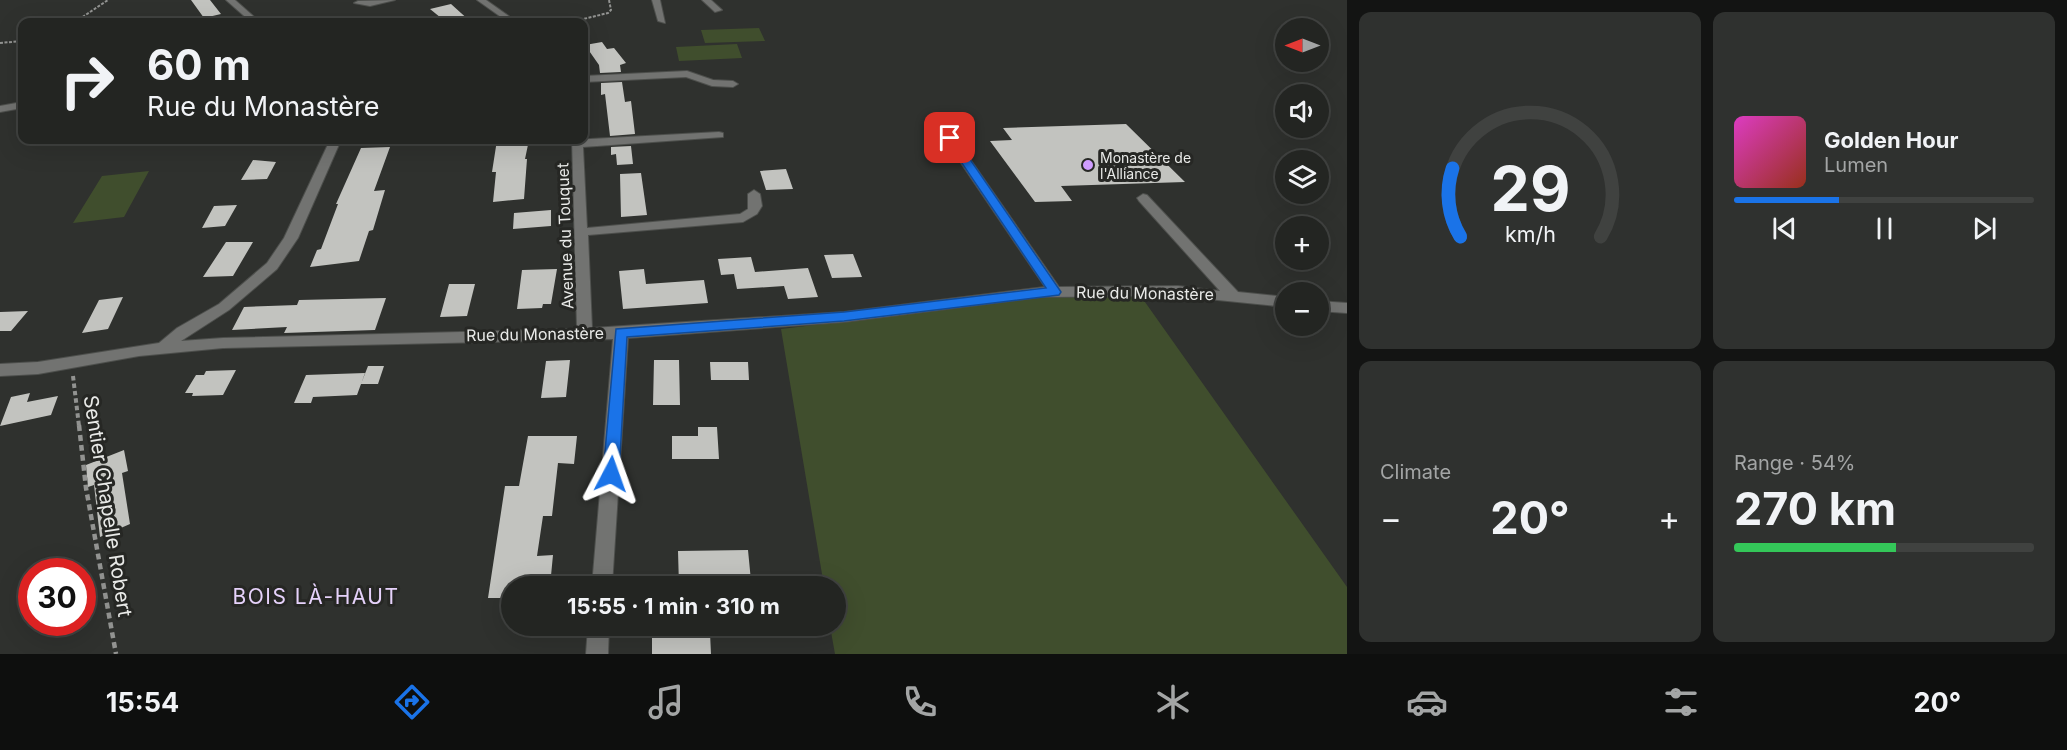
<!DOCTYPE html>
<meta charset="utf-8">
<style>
body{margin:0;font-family:Inter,sans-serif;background:#2f312f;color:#f1f3f6;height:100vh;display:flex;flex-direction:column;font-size:22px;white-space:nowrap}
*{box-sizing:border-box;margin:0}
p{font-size:20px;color:#a3a5a5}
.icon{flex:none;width:33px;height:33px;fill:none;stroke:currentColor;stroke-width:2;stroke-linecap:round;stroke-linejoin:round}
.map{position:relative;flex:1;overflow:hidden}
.side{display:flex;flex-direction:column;gap:12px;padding:12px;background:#131413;width:720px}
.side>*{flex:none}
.guide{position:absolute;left:18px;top:18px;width:570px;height:126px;border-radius:12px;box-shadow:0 6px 24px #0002,0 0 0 2px #404240;background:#232522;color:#f1f3f6;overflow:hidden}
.needle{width:39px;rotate:270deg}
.controls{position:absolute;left:1275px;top:18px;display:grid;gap:12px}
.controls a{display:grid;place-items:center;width:54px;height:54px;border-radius:50%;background:#232522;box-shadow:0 6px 24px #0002,0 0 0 2px #404240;font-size:30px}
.speed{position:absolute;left:18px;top:558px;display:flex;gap:12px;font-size:30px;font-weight:700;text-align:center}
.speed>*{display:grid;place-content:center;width:78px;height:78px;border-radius:50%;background:#232522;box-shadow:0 6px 24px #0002,0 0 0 2px #404240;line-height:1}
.speed .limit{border:9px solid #d22;background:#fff;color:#111}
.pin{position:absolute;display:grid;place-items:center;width:51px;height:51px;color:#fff;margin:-26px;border-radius:12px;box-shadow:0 3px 9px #0006}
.me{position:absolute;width:66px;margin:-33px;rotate:4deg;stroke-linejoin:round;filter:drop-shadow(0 0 4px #0008)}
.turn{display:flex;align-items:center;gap:21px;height:126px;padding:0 30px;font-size:27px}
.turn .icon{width:78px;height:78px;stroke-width:2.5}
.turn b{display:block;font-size:42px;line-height:51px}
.big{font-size:45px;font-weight:700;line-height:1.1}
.side .tile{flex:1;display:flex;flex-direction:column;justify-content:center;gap:9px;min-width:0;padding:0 21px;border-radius:12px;background:#2f312f}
.side .dial{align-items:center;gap:0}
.dial svg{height:156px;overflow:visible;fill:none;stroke:#404240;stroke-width:7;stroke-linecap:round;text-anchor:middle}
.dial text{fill:#f1f3f6;stroke:none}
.song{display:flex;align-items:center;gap:18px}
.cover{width:72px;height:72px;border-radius:9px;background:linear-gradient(135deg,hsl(310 70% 55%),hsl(10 70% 35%))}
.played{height:6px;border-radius:3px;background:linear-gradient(90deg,#1a73e8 35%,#404240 35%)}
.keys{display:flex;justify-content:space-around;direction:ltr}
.heat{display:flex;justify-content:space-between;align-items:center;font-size:33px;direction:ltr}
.charge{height:9px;border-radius:4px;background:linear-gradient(90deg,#34c759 54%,#404240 0)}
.side .tiles{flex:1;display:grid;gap:12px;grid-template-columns:repeat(2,1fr)}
.trip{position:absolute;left:501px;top:576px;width:345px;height:60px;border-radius:30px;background:#232522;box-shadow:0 6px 24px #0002,0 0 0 2px #404240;font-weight:700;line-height:60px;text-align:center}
.menu{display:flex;height:96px;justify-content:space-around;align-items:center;background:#0e0f0e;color:#a3a5a5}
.menu .icon{width:42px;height:42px}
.menu .current{color:#1a73e8}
.menu b{font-size:27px;color:#f1f3f6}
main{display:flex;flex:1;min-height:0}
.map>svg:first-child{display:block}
.green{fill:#404e2d}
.building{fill:#c2c3bf}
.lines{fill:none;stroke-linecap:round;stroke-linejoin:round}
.minor-casing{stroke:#4d4f4c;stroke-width:2}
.path-far2{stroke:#929391;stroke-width:2;stroke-dasharray:3 1.5;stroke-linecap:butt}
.path-far1{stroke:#929391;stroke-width:4;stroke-dasharray:4.5 3;stroke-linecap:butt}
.path{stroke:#929391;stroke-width:4.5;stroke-dasharray:6 4;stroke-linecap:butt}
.minor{fill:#727371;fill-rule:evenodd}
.route{fill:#1a73e8;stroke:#114b97;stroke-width:1.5}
.poi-dot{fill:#d09dff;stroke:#262724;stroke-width:2}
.labels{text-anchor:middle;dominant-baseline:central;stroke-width:6;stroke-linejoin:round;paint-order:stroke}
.far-poi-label{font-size:14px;fill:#e9eae8;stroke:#262724;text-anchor:start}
.street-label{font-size:16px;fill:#e9eae8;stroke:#262724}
.near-street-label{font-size:20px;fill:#e9eae8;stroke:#262724}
.near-neighbourhood-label{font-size:21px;letter-spacing:1.5px;fill:#e6d2fb;stroke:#262724}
</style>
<main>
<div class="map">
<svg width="1347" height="654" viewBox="0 0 1347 654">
<rect width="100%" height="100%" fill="#2f312e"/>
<!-- green -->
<path class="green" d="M 759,28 L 765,41 L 705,43 L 701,30 Z
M 737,44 L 742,58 L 679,61 L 676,47 Z
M 149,171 L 124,217 L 73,223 L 102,176 Z
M 1140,295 L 1347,587 L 1347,654 L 835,654 L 830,626 L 836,626 L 836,586 L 824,586 L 781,329 L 1053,296 Z"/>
<!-- building -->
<path class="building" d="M 191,0 L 210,0 L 221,14 L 204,18 Z
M 451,4 L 471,22 L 446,22 L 430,9 Z
M 602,42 L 607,49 L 614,48 L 626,63 L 620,65 L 621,72 L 600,73 L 599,65 L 585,45 Z
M 622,82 L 625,102 L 631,101 L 635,134 L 610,136 L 605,94 L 601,95 L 601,83 Z
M 1126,124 L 1185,182 L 1061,186 L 1072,201 L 1035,202 L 990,141 L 1012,140 L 1003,128 Z
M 497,140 L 529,140 L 525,159 L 527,159 L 524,199 L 493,202 L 496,172 L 492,172 Z
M 631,146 L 633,164 L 617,165 L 616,154 L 611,155 L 611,147 Z
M 390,147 L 374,191 L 385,190 L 373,230 L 369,231 L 359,261 L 310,267 L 317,250 L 321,249 L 338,204 L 336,204 L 361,148 Z
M 253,160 L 276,162 L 267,179 L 241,180 Z
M 786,169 L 793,189 L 766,190 L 760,171 Z
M 641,173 L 647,215 L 621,217 L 620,174 Z
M 237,205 L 225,226 L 202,228 L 214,206 Z
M 551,210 L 551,226 L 513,229 L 514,213 Z
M 226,242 L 253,242 L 233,276 L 203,277 Z
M 853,254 L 862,277 L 832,278 L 824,255 Z
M 751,257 L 755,272 L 808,268 L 818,297 L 788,299 L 784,286 L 737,289 L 734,274 L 721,275 L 718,259 Z
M 557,269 L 551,304 L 543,304 L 542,308 L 517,309 L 522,270 Z
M 644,269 L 646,284 L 704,280 L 708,303 L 623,309 L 619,271 Z
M 449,284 L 475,284 L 467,316 L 440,317 Z
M 123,297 L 108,329 L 82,333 L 99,300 Z
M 386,298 L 375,330 L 284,333 L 287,327 L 232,330 L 244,307 L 297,305 L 299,300 Z
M 28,311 L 11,331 L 0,331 L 0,312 Z
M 570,360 L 566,397 L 541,398 L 546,361 Z
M 654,360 L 679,360 L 680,405 L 653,405 Z
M 710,362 L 748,362 L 749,380 L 711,380 Z
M 368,366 L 384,366 L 378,384 L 361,384 Z
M 236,370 L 223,395 L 192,396 L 193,393 L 185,393 L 196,375 L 204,375 L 206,371 Z
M 365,373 L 357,395 L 313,397 L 311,403 L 294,403 L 306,375 Z
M 30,393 L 27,402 L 58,396 L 51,415 L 0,426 L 11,397 Z
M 698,427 L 717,427 L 719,459 L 672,459 L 672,436 L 698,436 Z
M 528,436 L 577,436 L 574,464 L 558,463 L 552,516 L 543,516 L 537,556 L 553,555 L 550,586 L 512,586 L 512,598 L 488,598 L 505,486 L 519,486 Z
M 124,450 L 128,471 L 122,473 L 130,524 L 100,537 L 94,485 L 88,487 L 86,465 Z
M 748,550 L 751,581 L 705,581 L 705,586 L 679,586 L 678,551 Z
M 652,633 L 710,633 L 711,654 L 652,654 Z"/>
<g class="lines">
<!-- minor casing -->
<g class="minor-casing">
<path id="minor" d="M 226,0 L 235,0 L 260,22 L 251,22 Z
M 395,0 L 370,6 L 354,3 L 358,1 Z
M 477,0 L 486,0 L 517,22 L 508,22 Z
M 652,0 L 660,0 L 665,23 L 658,21 Z
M 702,0 L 711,0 L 722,10 L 715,12 Z
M 687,71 L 713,80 L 733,81 L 738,84 L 733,87 L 712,86 L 686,77 L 584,82 L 584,76 Z
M 22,102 L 22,108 L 0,112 L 0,106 Z
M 719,132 L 723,133 L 723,137 L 583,147 L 587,228 L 740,214 L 748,209 L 748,194 L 754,190 L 760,194 L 762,206 L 757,214 L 743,222 L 588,235 L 592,328 L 844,312 L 1045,287 L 944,138 L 950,135 L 954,136 L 1059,287 L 1178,286 L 1220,291 L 1139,201 L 1137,198 L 1143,194 L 1147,195 L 1238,292 L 1286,297 L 1286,307 L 1178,296 L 1041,297 L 844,322 L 628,338 L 612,586 L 592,586 L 613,339 L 223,348 L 139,356 L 38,374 L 0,376 L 0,364 L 38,362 L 159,343 L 177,328 L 219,304 L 267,263 L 284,238 L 330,140 L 341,140 L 298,238 L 277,269 L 229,310 L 181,341 L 223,338 L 577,329 L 572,140 Z
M 1318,301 L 1347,303 L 1347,313 L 1318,311 Z
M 588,626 L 609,626 L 608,654 L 586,654 Z"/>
</g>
<!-- path-far2 -->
<path class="path-far2" d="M 75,22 L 108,0
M 571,22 L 608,13 L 611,10 L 609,0
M 0,43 L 22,41"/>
<!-- path-far1 -->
<path class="path-far1" d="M 73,376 L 79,426"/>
<!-- path -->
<path class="path" d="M 79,425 L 86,488 L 116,654"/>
<!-- minor -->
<use href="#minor" class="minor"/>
</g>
<!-- route -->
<path class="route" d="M 950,135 L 954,136 L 1059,289 L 1061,292 L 1059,295 L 844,321 L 627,337 L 619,474 L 617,479 L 611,481 L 605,479 L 603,474 L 616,329 L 844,312 L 1046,288 L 945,138 Z"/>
<!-- markers -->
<circle class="poi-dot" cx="1088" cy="165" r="6"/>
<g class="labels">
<!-- far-poi labels -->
<g class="far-poi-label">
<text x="1100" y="157">Monastère de<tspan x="1100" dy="16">l'Alliance</tspan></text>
</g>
<!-- street labels -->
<g class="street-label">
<text transform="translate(565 236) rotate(-92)">Avenue du Touquet</text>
<text transform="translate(1145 293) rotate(1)">Rue du Monastère</text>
<text transform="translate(535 334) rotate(-1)">Rue du Monastère</text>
</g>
<!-- near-street labels -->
<g class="near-street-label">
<text transform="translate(108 506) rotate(81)">Sentier Chapelle Robert</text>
</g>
<!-- near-neighbourhood labels -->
<g class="near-neighbourhood-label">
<text x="316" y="596">BOIS LÀ-HAUT</text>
</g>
</g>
</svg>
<div class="controls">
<a><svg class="needle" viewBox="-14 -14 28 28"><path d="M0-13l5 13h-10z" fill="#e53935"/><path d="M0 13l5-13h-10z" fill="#a3a5a5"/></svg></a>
<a><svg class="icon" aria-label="sound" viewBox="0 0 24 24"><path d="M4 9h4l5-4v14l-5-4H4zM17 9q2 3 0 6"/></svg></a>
<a><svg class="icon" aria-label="layers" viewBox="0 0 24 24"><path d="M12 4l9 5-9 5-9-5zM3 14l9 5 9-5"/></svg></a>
<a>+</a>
<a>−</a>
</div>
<div class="speed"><div class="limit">30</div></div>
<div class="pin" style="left:950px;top:138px;background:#d93025"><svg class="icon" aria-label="arrive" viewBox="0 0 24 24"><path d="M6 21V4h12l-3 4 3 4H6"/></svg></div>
<svg class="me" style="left:611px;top:474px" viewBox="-20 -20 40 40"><path d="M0-17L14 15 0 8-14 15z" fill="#1a73e8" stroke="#fff" stroke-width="4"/></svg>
<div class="trip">15:55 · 1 min · 310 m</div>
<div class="guide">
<div class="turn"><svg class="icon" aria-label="right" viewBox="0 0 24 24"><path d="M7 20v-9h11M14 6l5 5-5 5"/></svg><div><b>60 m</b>Rue du Monastère</div></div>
</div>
</div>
<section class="side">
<div class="tiles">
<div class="tile dial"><svg viewBox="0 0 100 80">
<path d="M14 69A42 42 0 1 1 86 69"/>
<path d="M14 69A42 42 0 0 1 10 34" stroke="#1a73e8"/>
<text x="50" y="56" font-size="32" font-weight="700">29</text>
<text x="50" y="72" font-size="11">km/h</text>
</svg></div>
<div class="tile">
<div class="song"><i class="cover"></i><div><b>Golden Hour</b><p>Lumen</p></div></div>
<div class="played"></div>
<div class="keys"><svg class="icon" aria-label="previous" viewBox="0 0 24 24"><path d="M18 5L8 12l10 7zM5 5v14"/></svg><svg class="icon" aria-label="pause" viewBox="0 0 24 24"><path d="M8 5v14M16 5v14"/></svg><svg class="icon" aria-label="next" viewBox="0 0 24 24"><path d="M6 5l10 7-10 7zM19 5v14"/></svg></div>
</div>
<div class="tile"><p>Climate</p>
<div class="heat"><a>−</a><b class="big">20°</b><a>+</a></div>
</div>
<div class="tile"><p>Range · 54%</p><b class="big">270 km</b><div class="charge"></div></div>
</div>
</section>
</main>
<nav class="menu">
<b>15:54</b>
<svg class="icon current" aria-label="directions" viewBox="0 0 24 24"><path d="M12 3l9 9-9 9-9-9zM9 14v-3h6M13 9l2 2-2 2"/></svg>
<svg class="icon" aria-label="music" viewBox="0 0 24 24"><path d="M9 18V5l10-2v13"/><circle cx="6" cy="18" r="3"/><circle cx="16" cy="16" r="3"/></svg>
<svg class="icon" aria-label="phone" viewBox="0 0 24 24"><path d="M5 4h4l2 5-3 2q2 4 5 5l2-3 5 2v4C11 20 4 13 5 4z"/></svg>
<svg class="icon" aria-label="climate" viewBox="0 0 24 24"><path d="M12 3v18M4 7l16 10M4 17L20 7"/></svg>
<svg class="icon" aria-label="car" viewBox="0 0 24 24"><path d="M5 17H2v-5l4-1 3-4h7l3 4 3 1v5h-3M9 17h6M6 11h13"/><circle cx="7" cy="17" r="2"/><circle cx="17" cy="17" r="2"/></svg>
<svg class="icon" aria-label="filters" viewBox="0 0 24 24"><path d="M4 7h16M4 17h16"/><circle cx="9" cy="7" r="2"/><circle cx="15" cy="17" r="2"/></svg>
<b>20°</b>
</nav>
